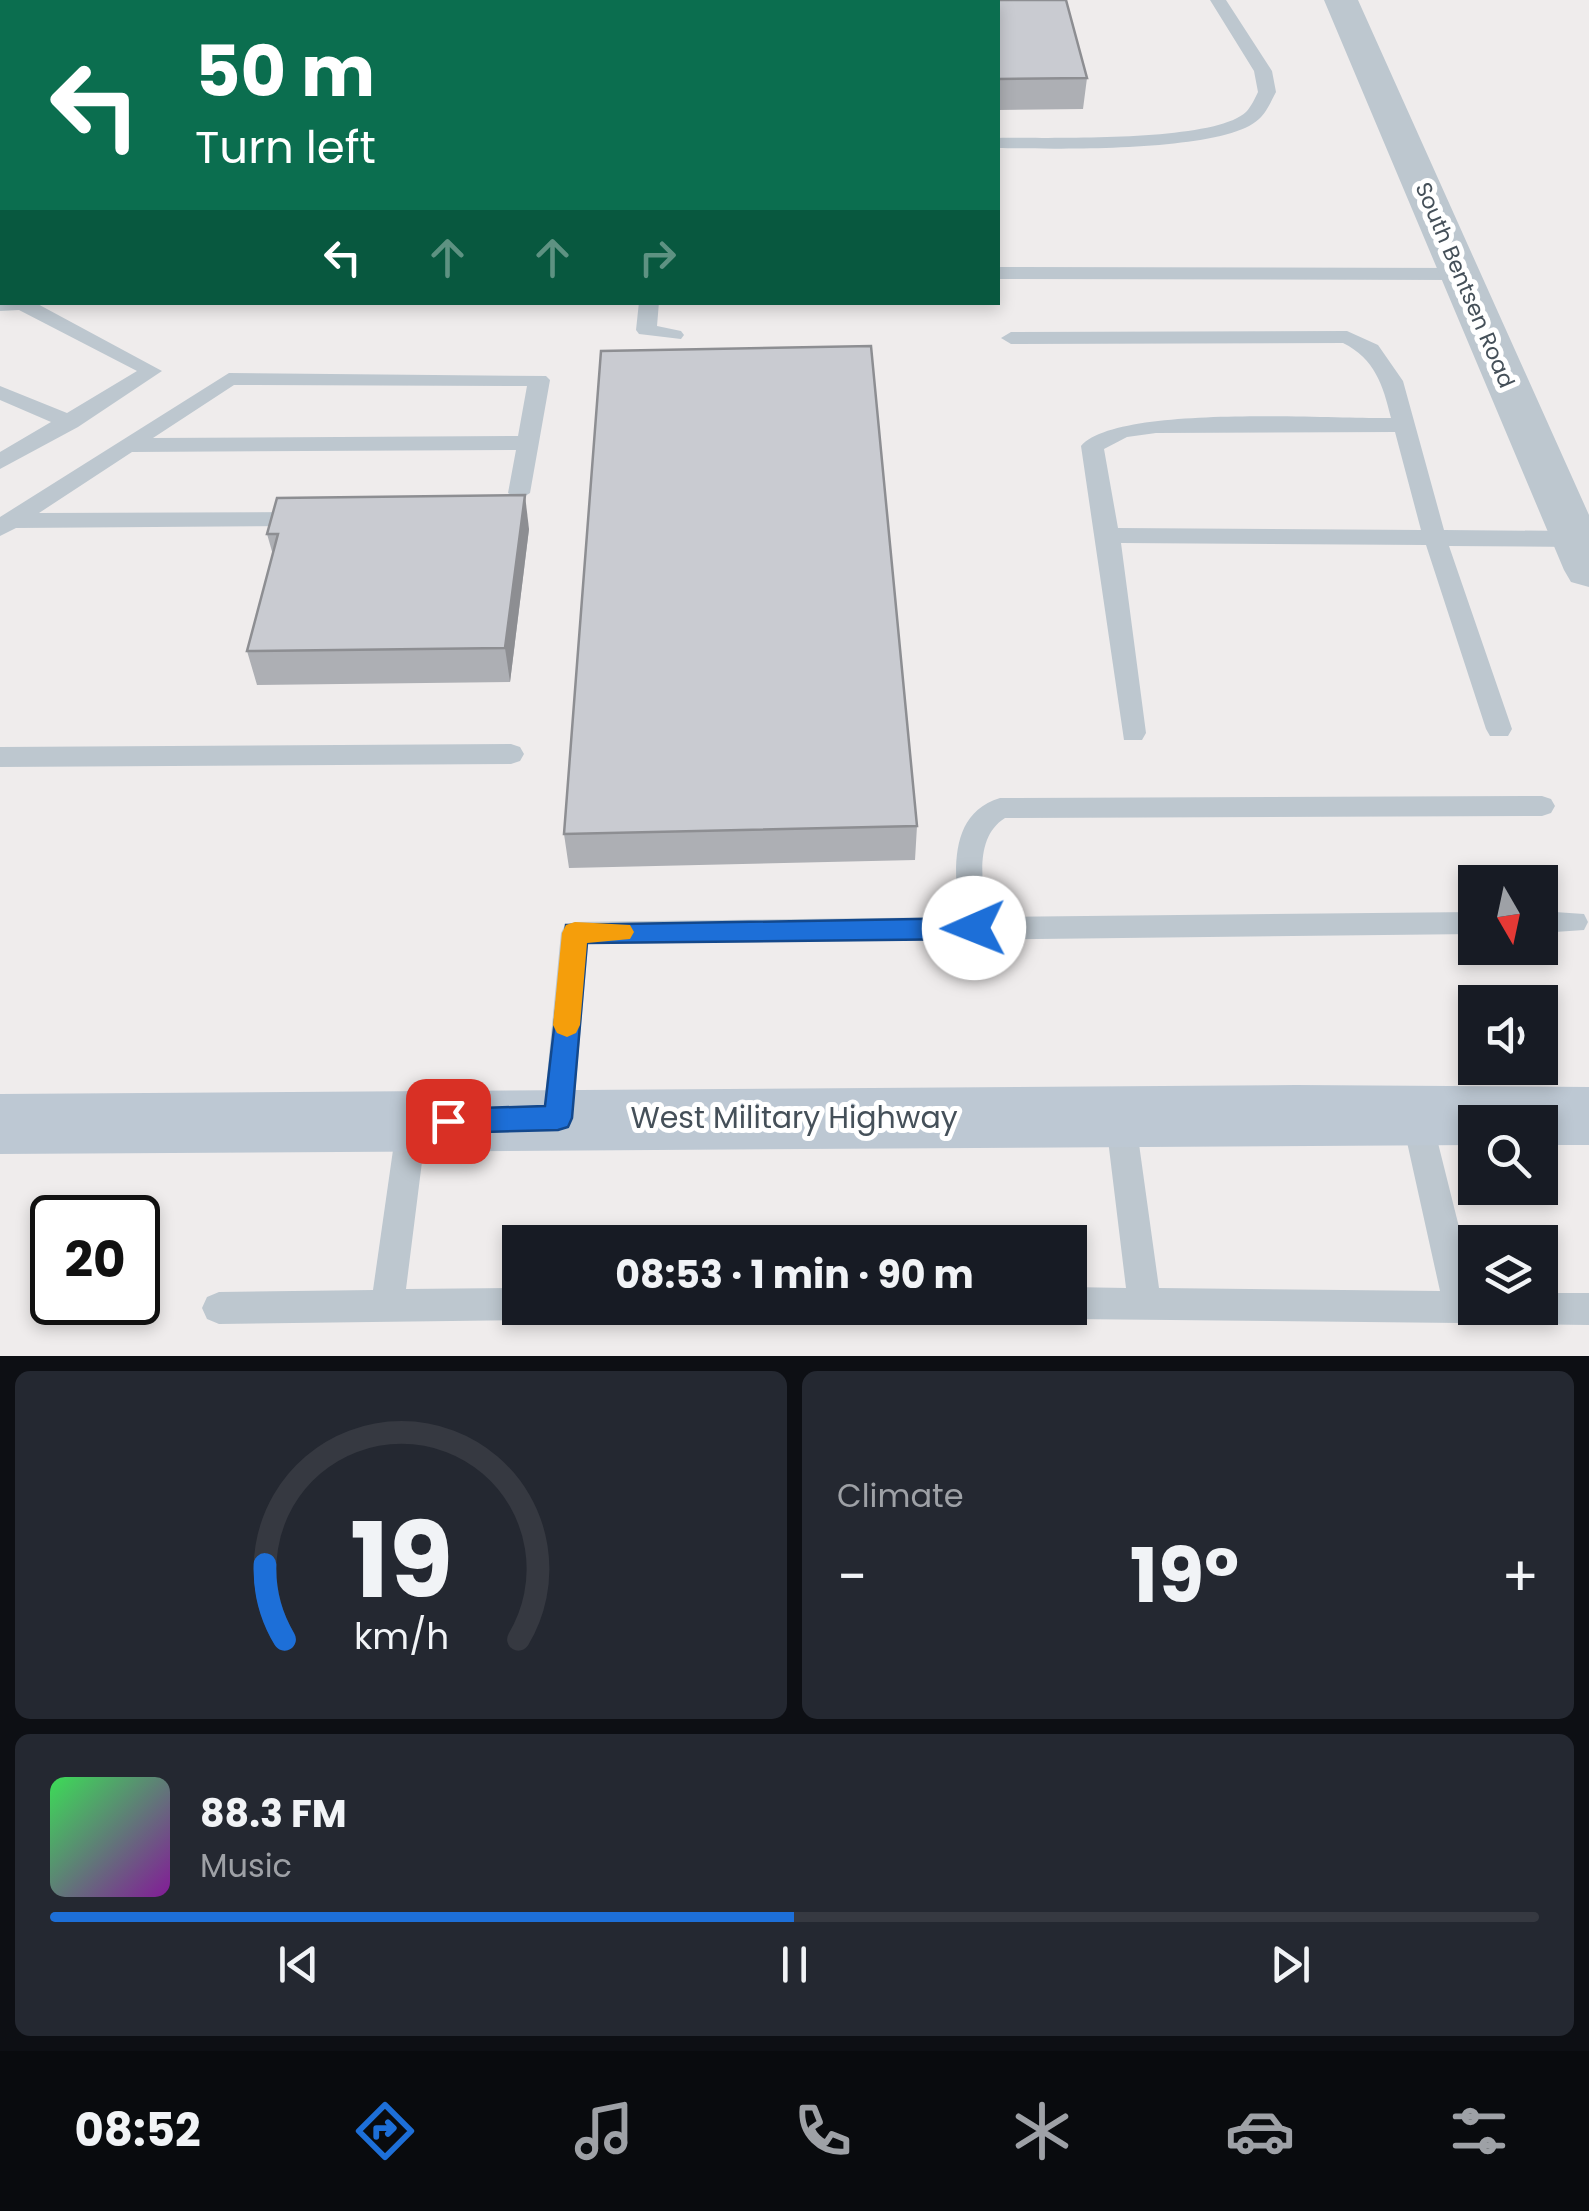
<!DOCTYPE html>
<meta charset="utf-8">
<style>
body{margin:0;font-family:Poppins,sans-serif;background:#242831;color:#f1f3f6;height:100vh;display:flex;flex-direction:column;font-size:38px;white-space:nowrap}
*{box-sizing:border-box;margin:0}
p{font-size:32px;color:#9ea1a6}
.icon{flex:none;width:55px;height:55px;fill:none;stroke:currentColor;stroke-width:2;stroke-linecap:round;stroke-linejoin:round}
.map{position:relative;height:1356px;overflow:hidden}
.side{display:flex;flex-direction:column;gap:15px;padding:15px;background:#0d0f14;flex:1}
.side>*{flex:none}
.banner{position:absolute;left:0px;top:0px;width:1000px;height:305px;box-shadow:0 5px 15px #0003;background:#0b6e4f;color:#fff;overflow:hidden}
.needle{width:65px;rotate:171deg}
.controls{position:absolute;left:1458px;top:865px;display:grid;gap:20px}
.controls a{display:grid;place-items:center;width:100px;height:100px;border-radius:0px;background:#171b24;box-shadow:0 5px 15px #0003;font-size:50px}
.speed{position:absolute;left:30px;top:1195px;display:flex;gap:20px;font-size:50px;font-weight:700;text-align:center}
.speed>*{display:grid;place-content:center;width:130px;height:130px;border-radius:50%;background:#171b24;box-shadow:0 5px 15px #0003;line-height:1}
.speed .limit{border:5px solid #111;border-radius:15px;background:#fff;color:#111}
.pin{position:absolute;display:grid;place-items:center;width:85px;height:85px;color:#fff;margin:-42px;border-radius:20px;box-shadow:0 5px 15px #0006}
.me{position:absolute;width:110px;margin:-55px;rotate:269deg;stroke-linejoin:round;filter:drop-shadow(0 0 8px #0008)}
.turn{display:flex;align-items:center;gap:35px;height:210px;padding:0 30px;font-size:45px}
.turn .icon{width:130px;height:130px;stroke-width:2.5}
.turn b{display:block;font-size:70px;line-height:85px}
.lanes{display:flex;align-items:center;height:95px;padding:0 30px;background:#0003;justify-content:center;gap:50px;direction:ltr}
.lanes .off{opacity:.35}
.big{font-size:75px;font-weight:700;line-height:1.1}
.side .tile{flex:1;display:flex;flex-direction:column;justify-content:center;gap:15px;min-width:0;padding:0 35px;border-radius:15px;background:#242831}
.side .dial{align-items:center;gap:0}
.dial svg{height:260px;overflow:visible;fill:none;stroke:#363941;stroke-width:7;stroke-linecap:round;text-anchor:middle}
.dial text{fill:#f1f3f6;stroke:none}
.song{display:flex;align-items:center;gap:30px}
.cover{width:120px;height:120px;border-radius:15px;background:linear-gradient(135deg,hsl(130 70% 55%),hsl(290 70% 35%))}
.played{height:10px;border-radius:5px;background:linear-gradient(90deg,#1d6fd8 50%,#363941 50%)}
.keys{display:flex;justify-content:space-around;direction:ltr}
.heat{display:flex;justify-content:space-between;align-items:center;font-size:55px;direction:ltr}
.side .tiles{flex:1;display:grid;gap:15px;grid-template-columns:1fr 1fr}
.tile:last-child{grid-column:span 2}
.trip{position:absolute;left:502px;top:1225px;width:585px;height:100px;border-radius:0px;background:#171b24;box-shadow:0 5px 15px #0003;font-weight:700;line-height:100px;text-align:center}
.dock{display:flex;height:160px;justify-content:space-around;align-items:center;background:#090b0e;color:#9ea1a6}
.dock .icon{width:70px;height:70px}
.dock .current{color:#1d6fd8}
.dock b{font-size:45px;color:#f1f3f6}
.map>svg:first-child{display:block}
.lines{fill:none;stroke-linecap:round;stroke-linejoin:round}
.service{fill:#bdc7cf;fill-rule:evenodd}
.minor{fill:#bdc7cf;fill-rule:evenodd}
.secondary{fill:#bdc8d3;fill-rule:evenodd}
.wall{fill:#adafb4}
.shaded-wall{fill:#8d8e92}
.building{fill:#c9cbd1;stroke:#8d8e92;stroke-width:2.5}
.route{fill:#1d6fd8;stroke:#13488c;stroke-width:2.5}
.slow{fill:#f59e0b}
.labels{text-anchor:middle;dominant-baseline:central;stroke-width:10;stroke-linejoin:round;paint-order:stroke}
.far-street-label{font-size:22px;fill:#455059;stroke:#fff}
.near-street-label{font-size:30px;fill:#455059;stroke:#fff}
</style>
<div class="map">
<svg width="1589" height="1356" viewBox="0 0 1589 1356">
<rect width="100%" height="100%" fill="#efecec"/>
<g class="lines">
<!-- service -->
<path class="service" d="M 1210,0 L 1226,0 L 1272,71 L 1276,92 C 1271,101 1267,112 1259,119 C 1224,153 1050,149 998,148 L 998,138 C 1047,137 1213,143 1246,112 C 1251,107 1255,98 1258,92 L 1254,71 Z
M 998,267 L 1460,268 L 1470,274 L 1460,280 L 998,279 Z
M 0,299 L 2,302 L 34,302 L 162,371 L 78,427 L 0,469 L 0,452 L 51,422 L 0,400 L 0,386 L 67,413 L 137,371 L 19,310 L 0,311 Z
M 639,302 L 659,302 L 657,326 L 681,331 L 684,335 L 681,339 L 639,334 L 636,330 Z
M 1347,331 L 1378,345 L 1403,381 L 1444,530 L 1575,531 L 1587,539 L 1575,547 L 1449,546 L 1512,729 L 1508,736 L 1490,736 L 1486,729 L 1426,545 L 1121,543 L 1146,733 L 1142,740 L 1124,740 L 1081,446 C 1117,404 1331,419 1391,418 C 1383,385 1375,359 1343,343 L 1011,344 L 1001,338 L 1011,332 ZM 1395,432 L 1421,530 L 1118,528 L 1104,449 L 1127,437 L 1156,433 Z
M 229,373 L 546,376 L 550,380 L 530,493 L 519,500 L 508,493 L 516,450 L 132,452 L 39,513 L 306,512 L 317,519 L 306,526 L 16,528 L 0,536 L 0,517 ZM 234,385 L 527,386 L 518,436 L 153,438 Z
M 511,744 L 520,747 L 524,754 L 520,761 L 511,764 L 0,767 L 0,747 Z
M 1542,796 L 1551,799 L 1555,806 L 1551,813 L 1542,816 L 1005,818 C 973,838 983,885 987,917 L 1475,912 L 1475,934 L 588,944 L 573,1118 L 569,1127 L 558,1131 L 547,1127 L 543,1118 L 561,933 L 565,925 L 575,922 L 959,917 C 955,874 947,814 1000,798 Z
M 1540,911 L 1584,914 L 1588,922 L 1584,930 L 1540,933 Z
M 1120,1102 L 1131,1106 L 1135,1115 L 1159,1288 L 1440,1291 L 1401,1115 L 1405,1106 L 1416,1102 L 1427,1106 L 1431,1115 L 1475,1291 L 1475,1308 L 1540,1308 L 1540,1293 L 1589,1293 L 1589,1325 L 1497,1324 L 1485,1319 L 1460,1323 L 1070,1319 L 1058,1314 L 1055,1308 L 1070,1308 L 1070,1287 L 1126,1288 L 1105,1115 L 1109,1106 Z
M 412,1109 L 423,1113 L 427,1122 L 406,1289 L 520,1288 L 520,1308 L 535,1308 L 532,1315 L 520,1320 L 219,1324 L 207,1319 L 202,1308 L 207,1297 L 219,1292 L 373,1290 L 397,1122 L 401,1113 Z"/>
<!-- minor -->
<path class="minor" d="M 1324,0 L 1358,0 L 1589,515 L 1589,587 L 1571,582 L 1564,570 Z
M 2,31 L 2,53 L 0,54 L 0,32 Z"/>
<!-- secondary -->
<path class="secondary" d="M 1296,1085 L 1589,1087 L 1589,1145 L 1540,1145 L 1540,1122 L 1475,1122 L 1475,1145 L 0,1154 L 0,1094 Z"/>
</g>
<!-- wall -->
<path class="wall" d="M 560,0 L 1066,0 L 1087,78 L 1083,109 L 998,110 L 998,2 L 561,2 Z
M 529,529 L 510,682 L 257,685 L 247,651 L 273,555 L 267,534 Z
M 917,826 L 915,860 L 569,868 L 564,834 Z"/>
<!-- shaded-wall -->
<path class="shaded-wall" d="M 525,495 L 529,529 L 510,682 L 505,648 Z"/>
<!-- building -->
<path class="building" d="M 575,0 L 1066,0 L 1087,78 L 998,79 L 998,2 L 574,2 Z
M 871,346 L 917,826 L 564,834 L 601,351 Z
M 525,495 L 505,648 L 247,651 L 278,534 L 267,534 L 277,498 Z"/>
<!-- route -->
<path class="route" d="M 974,918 L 983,921 L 986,928 L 983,936 L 974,939 L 587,943 L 572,1118 L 568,1127 L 558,1130 L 448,1133 L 438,1130 L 434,1121 L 438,1112 L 448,1109 L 545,1106 L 566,925 Z"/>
<!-- slow -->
<path class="slow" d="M 575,922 L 630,925 L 634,932 L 630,939 L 587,943 L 580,1025 L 576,1033 L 567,1037 L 557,1033 L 553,1025 L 562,933 L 566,925 Z"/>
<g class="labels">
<!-- far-street labels -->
<g class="far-street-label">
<text transform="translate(1465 285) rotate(67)">South Bentsen Road</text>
</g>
<!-- near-street labels -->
<g class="near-street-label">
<text x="794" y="1117">West Military Highway</text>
</g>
</g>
</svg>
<div class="controls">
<a><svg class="needle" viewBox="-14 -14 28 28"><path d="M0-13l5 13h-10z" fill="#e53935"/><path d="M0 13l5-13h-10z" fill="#9ea1a6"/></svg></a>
<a><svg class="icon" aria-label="sound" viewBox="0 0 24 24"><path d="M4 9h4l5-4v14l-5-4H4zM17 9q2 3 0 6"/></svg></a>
<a><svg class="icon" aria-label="search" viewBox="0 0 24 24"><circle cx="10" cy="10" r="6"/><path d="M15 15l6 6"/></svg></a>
<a><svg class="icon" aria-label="layers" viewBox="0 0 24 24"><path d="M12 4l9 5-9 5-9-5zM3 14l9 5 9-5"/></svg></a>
</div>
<div class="speed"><div class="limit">20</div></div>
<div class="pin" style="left:448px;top:1121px;background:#d93025"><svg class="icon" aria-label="arrive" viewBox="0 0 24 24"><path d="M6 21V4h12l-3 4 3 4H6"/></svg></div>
<svg class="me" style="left:974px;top:928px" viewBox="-20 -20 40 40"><circle r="19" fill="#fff"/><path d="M0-13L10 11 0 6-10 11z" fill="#1d6fd8"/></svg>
<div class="trip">08:53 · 1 min · 90 m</div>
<div class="banner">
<div class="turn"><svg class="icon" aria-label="left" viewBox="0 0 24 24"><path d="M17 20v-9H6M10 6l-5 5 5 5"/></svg><div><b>50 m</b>Turn left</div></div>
<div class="lanes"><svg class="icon" aria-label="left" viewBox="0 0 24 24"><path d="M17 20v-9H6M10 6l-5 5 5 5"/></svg><svg class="icon off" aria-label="ahead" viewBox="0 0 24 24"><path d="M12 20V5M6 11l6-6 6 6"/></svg><svg class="icon off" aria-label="ahead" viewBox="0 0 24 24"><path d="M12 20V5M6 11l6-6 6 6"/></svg><svg class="icon off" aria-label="right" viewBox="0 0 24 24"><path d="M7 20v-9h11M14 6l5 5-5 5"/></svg></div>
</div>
</div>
<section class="side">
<div class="tiles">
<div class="tile dial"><svg viewBox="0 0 100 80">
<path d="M14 69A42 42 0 1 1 86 69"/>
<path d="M14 69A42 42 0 0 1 8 46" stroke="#1d6fd8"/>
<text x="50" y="56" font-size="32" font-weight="700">19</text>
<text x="50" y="72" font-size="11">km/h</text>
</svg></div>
<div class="tile"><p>Climate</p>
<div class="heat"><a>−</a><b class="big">19°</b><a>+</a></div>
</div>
<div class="tile">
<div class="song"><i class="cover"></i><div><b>88.3 FM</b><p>Music</p></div></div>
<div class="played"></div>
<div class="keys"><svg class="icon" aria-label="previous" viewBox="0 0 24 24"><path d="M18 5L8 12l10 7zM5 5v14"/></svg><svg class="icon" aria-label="pause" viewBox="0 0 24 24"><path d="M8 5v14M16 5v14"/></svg><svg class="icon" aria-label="next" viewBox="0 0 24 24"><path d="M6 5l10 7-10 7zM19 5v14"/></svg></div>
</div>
</div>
</section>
<nav class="dock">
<b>08:52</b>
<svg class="icon current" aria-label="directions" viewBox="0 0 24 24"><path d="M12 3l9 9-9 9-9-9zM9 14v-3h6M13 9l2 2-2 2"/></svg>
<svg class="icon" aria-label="music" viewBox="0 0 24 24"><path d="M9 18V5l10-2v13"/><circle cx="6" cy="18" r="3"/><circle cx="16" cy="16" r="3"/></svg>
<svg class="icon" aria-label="phone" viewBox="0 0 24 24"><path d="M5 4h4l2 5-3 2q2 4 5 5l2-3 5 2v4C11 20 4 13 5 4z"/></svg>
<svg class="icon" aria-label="climate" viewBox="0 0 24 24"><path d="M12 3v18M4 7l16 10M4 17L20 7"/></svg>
<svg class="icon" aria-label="car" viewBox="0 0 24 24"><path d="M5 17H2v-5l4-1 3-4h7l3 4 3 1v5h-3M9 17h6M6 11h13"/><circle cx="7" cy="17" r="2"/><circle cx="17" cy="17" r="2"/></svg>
<svg class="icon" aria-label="filters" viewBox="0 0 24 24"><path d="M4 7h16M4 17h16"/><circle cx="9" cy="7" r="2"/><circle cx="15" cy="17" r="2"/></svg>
</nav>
